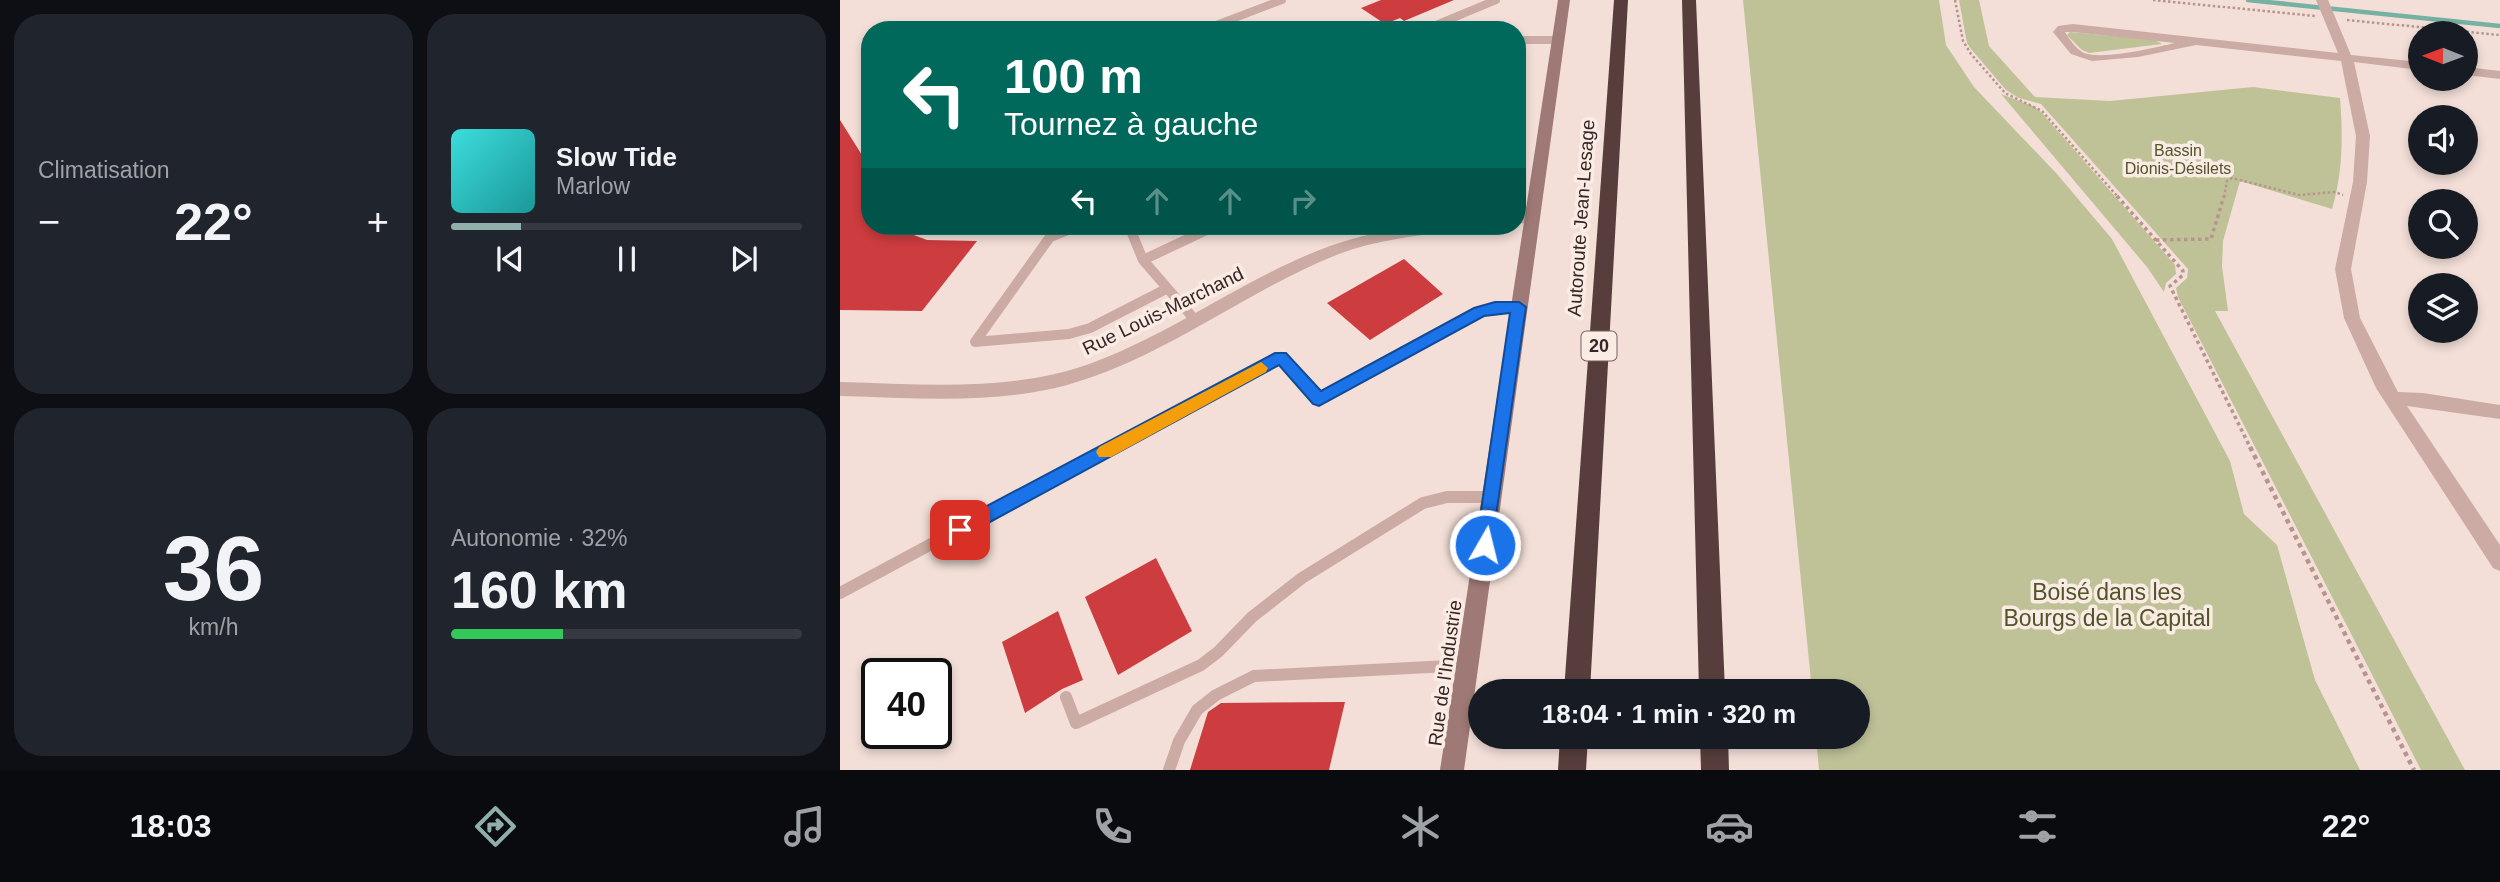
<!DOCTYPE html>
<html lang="fr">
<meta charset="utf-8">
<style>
body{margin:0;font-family:Helvetica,sans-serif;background:#20242c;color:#f1f3f6;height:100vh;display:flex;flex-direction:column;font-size:26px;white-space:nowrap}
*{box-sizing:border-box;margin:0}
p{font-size:23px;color:#9ea1a6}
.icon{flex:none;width:38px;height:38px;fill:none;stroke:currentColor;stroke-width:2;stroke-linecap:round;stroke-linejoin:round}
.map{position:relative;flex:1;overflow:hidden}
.sheet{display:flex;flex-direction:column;gap:14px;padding:14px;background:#0d0f14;width:840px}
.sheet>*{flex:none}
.banner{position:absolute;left:21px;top:21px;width:665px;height:214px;border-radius:28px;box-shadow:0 4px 10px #0003;background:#00695c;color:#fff;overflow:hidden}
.needle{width:46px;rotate:271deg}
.buttons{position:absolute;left:1568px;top:21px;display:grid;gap:14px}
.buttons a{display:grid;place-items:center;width:70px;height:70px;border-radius:50%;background:#171b24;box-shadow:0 4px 10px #0003;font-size:35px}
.speed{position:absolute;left:21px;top:658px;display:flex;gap:14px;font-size:35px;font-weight:700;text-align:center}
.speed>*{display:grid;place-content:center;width:91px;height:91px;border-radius:50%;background:#171b24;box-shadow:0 4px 10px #0003;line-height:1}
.speed .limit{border:4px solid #111;border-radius:10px;background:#fff;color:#111}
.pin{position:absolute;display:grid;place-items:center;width:60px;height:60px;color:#fff;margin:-30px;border-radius:14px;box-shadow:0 4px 10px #0006}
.me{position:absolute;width:77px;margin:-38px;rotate:8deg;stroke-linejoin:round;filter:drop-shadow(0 0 5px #0008)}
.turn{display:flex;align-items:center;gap:24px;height:147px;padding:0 28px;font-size:32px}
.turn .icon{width:91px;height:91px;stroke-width:2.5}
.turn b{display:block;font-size:49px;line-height:60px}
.lanes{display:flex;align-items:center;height:66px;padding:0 28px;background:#0003;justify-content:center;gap:35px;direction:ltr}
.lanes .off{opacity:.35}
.big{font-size:52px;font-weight:700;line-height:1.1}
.sheet .card{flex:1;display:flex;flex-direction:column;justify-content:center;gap:10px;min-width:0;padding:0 24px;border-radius:28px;background:#20242c}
.sheet .dial{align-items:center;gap:0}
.dial b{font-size:91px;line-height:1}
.song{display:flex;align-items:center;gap:21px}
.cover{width:84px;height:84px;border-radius:10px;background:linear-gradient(135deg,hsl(180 70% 55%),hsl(180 70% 35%))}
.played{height:7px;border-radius:4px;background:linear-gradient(90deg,#90aeaa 20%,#363941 20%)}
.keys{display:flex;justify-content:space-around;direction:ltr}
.heat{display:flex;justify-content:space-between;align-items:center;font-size:38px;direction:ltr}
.charge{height:10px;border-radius:5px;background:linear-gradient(90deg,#34c759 32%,#363941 0)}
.sheet .tiles{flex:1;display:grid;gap:14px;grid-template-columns:repeat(2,1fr)}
.trip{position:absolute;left:628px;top:679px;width:402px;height:70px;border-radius:35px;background:#171b24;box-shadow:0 4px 10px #0003;font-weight:700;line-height:70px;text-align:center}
.dock{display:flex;height:112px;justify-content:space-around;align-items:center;background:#090b0e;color:#9ea1a6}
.dock .icon{width:49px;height:49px}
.dock .selected{color:#90aeaa}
.dock b{font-size:32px;color:#f1f3f6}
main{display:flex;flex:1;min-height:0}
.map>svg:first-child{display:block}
.green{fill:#bfc297}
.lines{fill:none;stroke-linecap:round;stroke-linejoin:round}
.stream{stroke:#76b1a4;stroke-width:4.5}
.building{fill:#cd3c3f}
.path-far2{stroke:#b7958e;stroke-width:2.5;stroke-dasharray:2.5 2.5;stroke-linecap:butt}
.path-far1{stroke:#b7958e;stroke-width:3.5;stroke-dasharray:3.5 3.5;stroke-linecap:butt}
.path{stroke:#b7958e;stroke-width:4.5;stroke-dasharray:4.5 4.5;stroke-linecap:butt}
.lane-far2{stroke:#cbaba4;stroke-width:8}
.lane-far1{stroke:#cbaba4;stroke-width:10}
.lane{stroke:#cbaba4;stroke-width:12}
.street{fill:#cbaba4;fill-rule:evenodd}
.secondary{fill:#9f7975;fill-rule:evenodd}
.highway{fill:#573e3c;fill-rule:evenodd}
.route{fill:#1a73e8;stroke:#114b97;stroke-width:2}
.slow{fill:#f59e0b}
.labels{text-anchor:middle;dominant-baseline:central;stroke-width:7;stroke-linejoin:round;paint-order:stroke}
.far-park-label{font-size:16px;fill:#515528;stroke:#faebe5}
.shield{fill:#faebe5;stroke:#71625f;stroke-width:2}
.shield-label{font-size:18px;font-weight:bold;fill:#362726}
.street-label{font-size:19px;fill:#362726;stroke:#faebe5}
.near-park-label{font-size:23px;fill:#515528;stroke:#faebe5}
</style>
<main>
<section class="sheet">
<div class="tiles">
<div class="card"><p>Climatisation</p>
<div class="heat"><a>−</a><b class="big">22°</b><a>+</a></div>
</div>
<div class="card">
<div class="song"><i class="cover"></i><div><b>Slow Tide</b><p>Marlow</p></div></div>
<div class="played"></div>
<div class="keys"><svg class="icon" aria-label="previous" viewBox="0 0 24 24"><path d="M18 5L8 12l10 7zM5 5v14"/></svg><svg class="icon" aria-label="pause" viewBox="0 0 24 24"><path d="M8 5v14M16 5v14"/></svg><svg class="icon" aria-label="next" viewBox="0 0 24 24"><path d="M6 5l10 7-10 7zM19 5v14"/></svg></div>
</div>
<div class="card dial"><b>36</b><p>km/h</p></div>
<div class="card"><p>Autonomie · 32%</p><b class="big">160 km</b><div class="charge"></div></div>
</div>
</section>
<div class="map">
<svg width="1660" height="770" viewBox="0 0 1660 770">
<rect width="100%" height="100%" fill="#f3dfd8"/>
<!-- green -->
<path class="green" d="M 903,0 L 1099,0 L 1106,45 L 1134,87 L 1217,174 L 1272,239 L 1390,461 L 1404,514 L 1437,545 L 1475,680 L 1520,770 L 979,770 L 976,737 L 1018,737 L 1018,691 L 972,691 Z
M 1119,0 L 1139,0 L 1149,46 L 1195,97 L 1270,101 L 1413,87 L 1500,98 C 1503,136 1503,172 1492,209 L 1400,181 L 1383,241 L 1382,266 L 1388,311 L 1375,311 L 1625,770 L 1581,770 L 1338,297 L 1336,288 L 1347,278 L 1348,269 L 1201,104 L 1179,98 L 1166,90 L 1131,49 L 1127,43 Z
M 1230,32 L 1315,40 L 1322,44 L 1249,53 L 1242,50 L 1227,35 Z
M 1161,94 L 1195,107 L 1202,113 L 1335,265 L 1336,274 L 1326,283 L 1324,292 L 1307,267 Z"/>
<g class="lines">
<!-- stream -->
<path class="stream" d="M 1408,0 L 1660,26"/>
</g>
<!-- building -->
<path class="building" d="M 541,0 L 614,0 L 564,21 L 560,18 L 545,24 L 521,8 Z
M 0,120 L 30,168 L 30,226 L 66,226 L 71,234 L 87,240 L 137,241 L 82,311 L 0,310 Z
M 564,259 L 603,294 L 530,340 L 487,303 Z
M 316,558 L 352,631 L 278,675 L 245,597 Z
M 218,611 L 243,680 L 222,689 L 185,713 L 162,642 Z
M 505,702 L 489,770 L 350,770 L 368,712 L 381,703 Z"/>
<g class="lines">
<!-- path-far2 -->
<path class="path-far2" d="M 1115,0 L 1123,41 L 1131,54 L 1165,93 L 1202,111 L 1278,197
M 1313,0 L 1475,16
M 1507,20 L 1660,35
M 1384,197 L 1387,181 L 1392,178 L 1459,195 L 1495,192 L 1503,195"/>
<!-- path-far1 -->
<path class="path-far1" d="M 1277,196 L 1343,271 L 1343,275 L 1330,286 L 1411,449
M 1316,240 L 1371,239 L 1384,196"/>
<!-- path -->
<path class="path" d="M 1410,447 L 1574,770"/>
<!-- lane-far2 -->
<path class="lane-far2" d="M 363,30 L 442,0
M 557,30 L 596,25 L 656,0
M 677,40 L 718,40"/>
<!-- lane-far1 -->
<path class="lane-far1" d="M 238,226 L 210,237 L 135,342 L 229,334 L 250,328 L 326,289
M 289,226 L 303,260 L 355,320
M 303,260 L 375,226
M 269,449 L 441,357 L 479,400 L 639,311 L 655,307 L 679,307"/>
<!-- lane -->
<path class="lane" d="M 0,593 L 272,447
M 226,697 L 236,723 L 361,665 L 378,652 L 412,617 L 462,578 L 583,503 L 607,497 L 652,497
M 329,770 L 339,741 L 357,710 L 376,695 L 414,676 L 628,665"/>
<!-- street -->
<path class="street" d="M 1476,0 L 1488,0 L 1511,55 L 1580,62 L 1580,70 L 1514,62 L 1530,136 L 1527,182 L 1511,269 L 1520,318 L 1558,392 L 1583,393 L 1660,405 L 1660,419 L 1567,406 L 1660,545 L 1660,571 L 1653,568 L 1536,388 L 1504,318 L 1495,269 L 1513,182 L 1516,136 L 1501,61 L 1356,45 L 1298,57 L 1252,61 L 1231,54 L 1213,32 L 1218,26 L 1233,24 L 1498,53 ZM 1225,32 L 1233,32 L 1335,43 C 1313,48 1265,60 1244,53 C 1236,49 1230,40 1225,32 Z
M 1626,67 L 1660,71 L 1660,79 L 1626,75 Z
M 691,213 L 696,215 L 698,218 L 696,221 L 677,224 L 677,214 Z
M 577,226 L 620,226 L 613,231 C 575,236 535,240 499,254 C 405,291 325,358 227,385 C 153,405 76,398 0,396 L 0,382 C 86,384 175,393 257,361 C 338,330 408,276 490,246 C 518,236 548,230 577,226 Z"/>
<!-- secondary -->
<path class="secondary" d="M 718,0 L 730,0 L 624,770 L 600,770 Z"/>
<!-- highway -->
<path class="highway" d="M 774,0 L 788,0 L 750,691 L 724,691 Z
M 842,0 L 856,0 L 885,691 L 859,691 Z
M 720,737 L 748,737 L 746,770 L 718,770 Z
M 860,737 L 888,737 L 889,770 L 861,770 Z"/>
</g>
<!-- route -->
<path class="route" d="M 655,302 L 679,302 L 686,307 L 651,551 L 645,553 L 638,551 L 636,545 L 670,313 L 644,316 L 479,406 L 473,404 L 439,365 L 126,535 L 120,538 L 113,535 L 111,530 L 113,524 L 435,353 L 446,353 L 481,391 L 634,308 Z"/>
<!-- slow -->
<path class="slow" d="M 421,362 L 428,368 L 426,372 L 271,457 L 259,457 L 256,452 L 259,447 Z"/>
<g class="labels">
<!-- far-park labels -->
<g class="far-park-label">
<text x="1338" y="150">Bassin<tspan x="1338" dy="18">Dionis-Désilets</tspan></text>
</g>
<!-- shield labels -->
<rect class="shield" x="741.5" y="331.5" width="35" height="29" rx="5"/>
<g class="shield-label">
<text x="759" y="346">20</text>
</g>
<!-- street labels -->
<g class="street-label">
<text transform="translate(741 218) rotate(-86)">Autoroute Jean-Lesage</text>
<text transform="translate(323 311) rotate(-26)">Rue Louis-Marchand</text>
<text transform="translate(605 673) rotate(-82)">Rue de l'Industrie</text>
</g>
<!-- near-park labels -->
<g class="near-park-label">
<text x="1267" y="592">Boisé dans les<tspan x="1267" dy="26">Bourgs de la Capital</tspan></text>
</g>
</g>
</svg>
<div class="buttons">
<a><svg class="needle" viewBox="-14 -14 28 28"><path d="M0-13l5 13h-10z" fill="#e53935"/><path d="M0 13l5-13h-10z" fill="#9ea1a6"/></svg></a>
<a><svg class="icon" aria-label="sound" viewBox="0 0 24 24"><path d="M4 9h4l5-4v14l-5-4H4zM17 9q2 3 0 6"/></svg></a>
<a><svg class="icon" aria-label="search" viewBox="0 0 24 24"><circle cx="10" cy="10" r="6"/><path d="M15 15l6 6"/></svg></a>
<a><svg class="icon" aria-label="layers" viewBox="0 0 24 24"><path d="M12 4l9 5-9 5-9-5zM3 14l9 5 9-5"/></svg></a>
</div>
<div class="speed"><div class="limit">40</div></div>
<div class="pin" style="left:120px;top:530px;background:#d93025"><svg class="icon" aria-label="arrive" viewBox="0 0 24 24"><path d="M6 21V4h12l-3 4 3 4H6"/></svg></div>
<svg class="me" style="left:645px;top:545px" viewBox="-20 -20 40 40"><circle r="17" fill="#1a73e8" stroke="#fff" stroke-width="3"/><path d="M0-11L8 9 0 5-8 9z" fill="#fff"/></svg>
<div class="trip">18:04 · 1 min · 320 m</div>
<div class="banner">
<div class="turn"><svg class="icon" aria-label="left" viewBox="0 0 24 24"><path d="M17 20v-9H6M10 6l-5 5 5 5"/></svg><div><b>100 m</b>Tournez à gauche</div></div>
<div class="lanes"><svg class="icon" aria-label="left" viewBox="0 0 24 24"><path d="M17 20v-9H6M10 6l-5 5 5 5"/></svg><svg class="icon off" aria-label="ahead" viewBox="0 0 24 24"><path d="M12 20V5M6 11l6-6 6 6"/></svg><svg class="icon off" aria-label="ahead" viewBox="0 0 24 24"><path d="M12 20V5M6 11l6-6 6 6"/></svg><svg class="icon off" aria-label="right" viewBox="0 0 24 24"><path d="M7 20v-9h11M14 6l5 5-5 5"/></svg></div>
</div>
</div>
</main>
<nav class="dock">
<b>18:03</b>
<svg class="icon selected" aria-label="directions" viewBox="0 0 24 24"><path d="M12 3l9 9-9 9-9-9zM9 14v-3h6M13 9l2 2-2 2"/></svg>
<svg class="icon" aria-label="music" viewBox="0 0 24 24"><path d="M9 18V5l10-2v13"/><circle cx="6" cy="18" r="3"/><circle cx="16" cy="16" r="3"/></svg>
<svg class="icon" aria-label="phone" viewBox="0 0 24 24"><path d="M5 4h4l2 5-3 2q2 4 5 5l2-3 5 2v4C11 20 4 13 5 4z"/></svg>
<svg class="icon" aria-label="climate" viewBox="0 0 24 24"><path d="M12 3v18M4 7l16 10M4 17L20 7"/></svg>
<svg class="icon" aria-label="car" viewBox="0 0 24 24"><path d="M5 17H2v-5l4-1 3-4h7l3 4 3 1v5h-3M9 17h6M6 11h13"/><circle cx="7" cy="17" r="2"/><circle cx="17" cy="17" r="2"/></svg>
<svg class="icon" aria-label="filters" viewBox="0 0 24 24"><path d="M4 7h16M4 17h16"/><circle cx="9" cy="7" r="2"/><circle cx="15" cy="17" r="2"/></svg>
<b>22°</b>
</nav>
